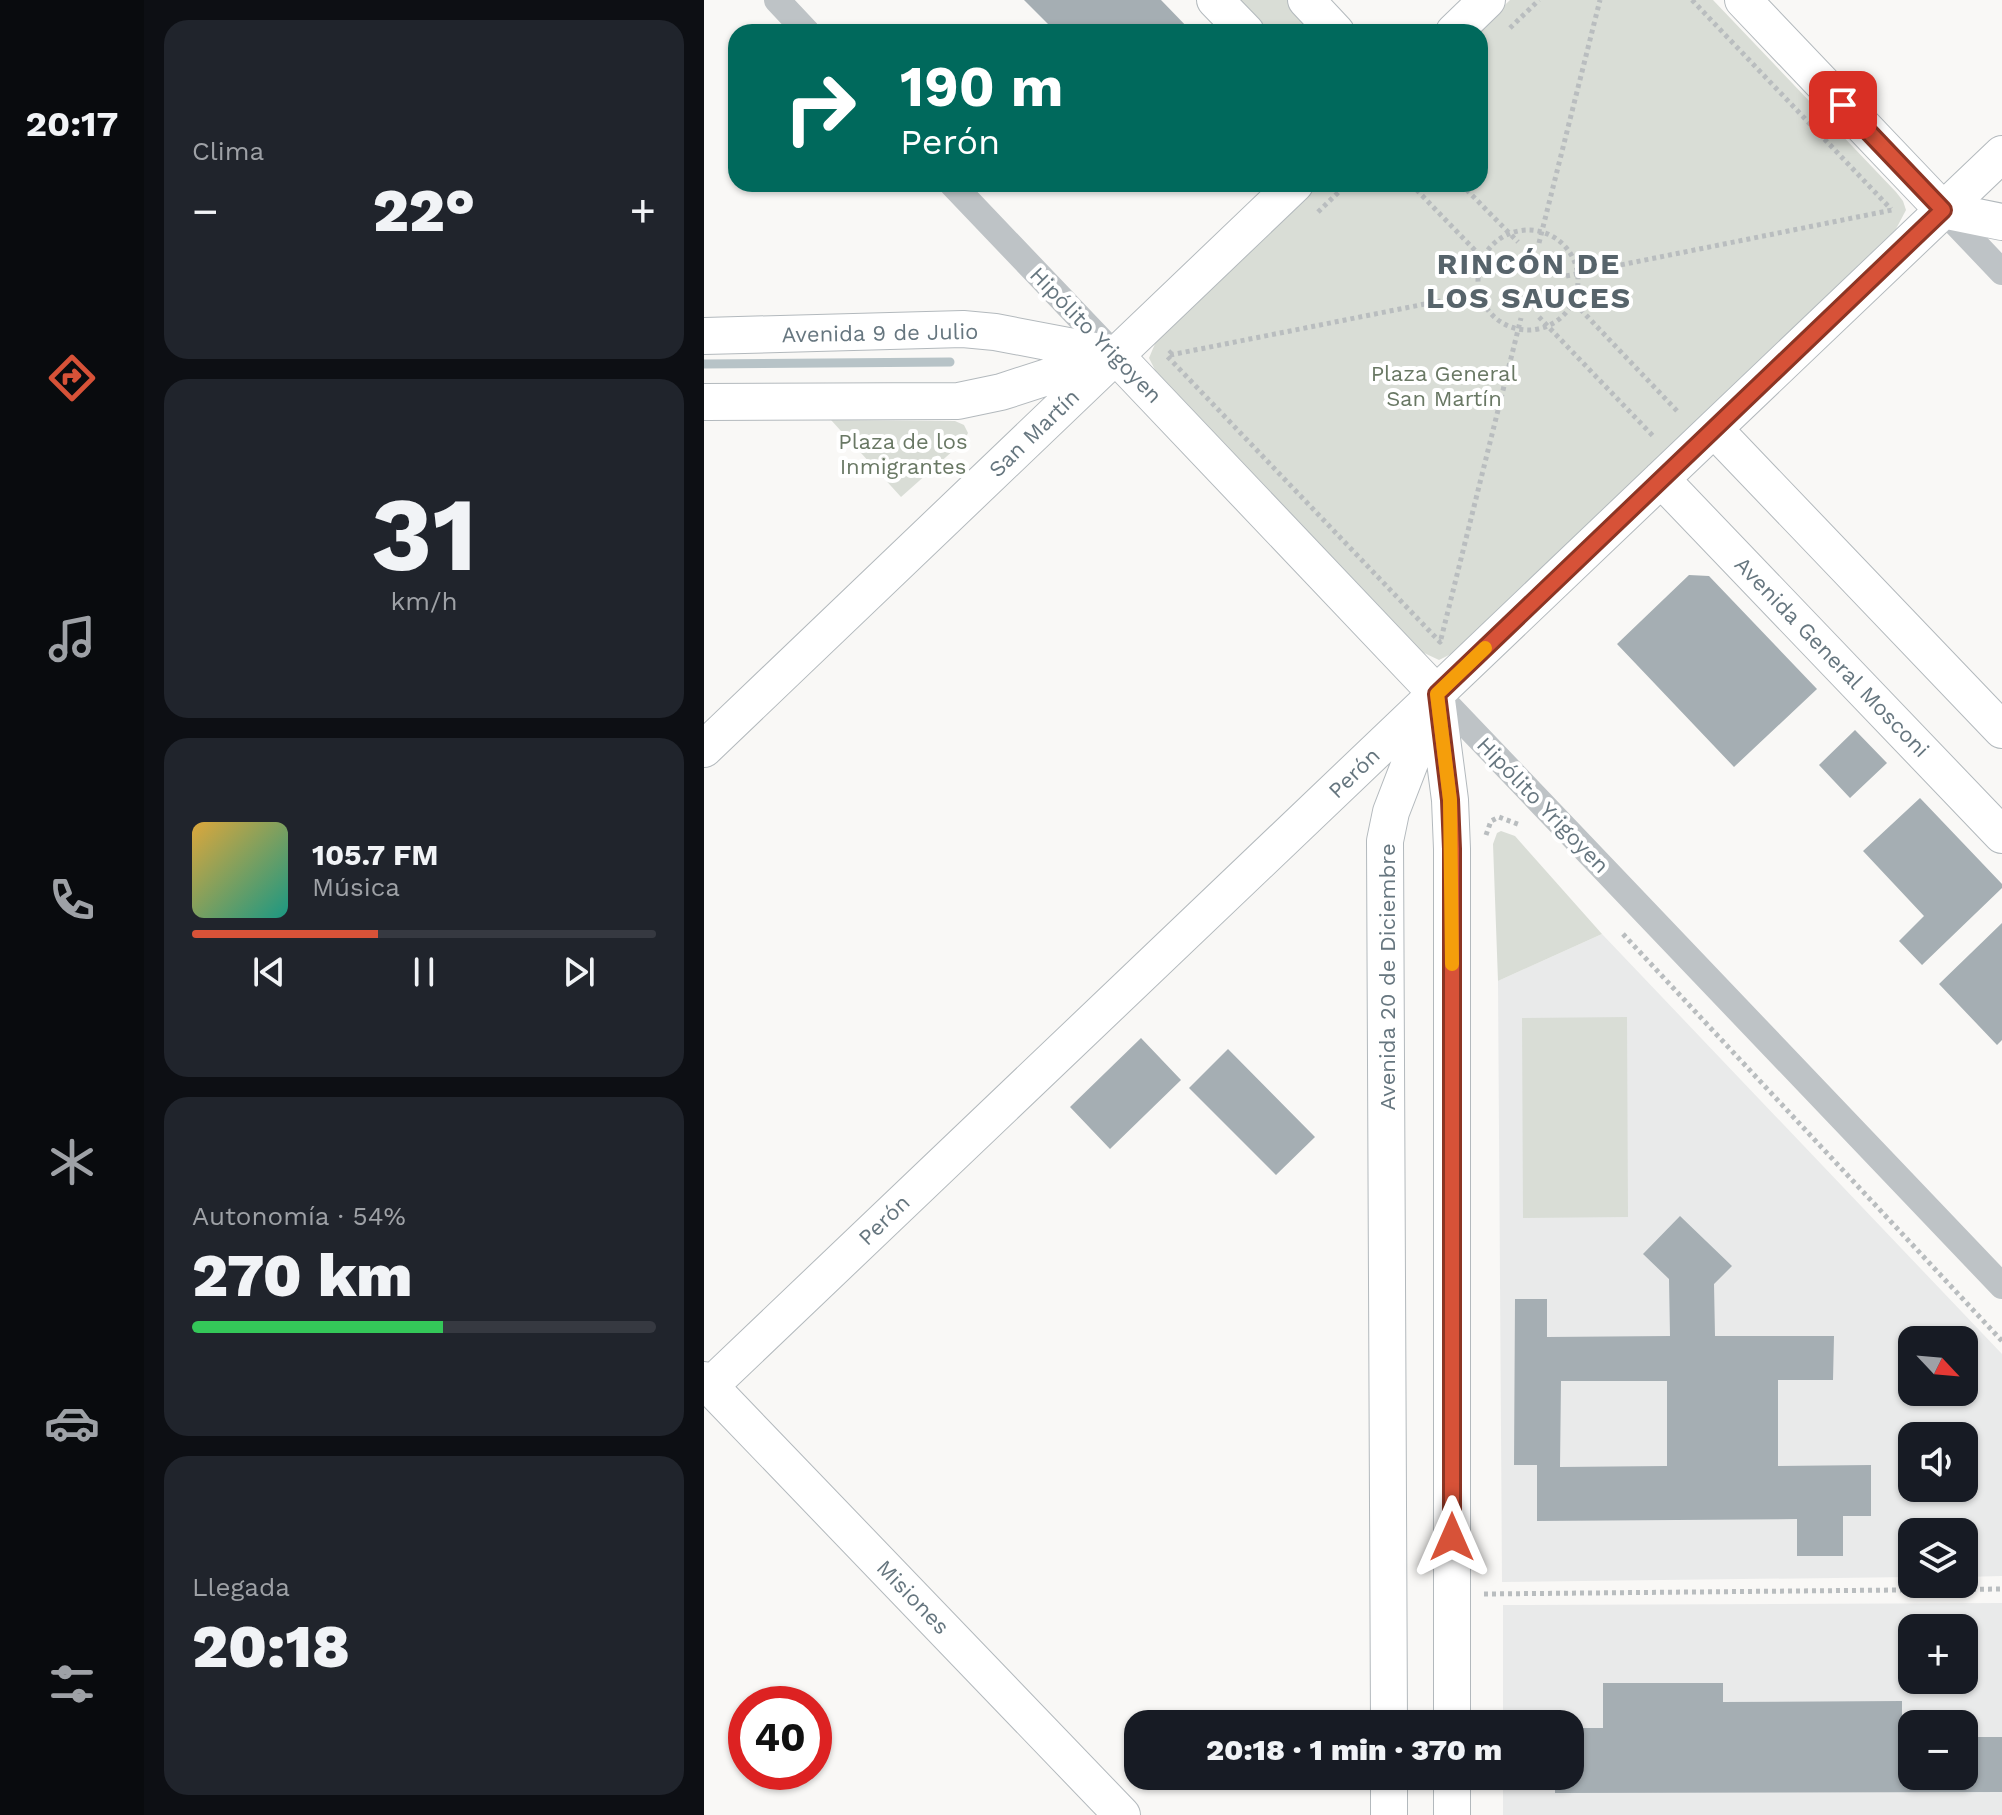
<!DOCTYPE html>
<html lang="es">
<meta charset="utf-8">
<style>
body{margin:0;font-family:"Work Sans",sans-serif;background:#20242c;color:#f1f3f6;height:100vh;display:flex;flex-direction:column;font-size:30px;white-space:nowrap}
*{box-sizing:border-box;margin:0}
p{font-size:26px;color:#9ea1a6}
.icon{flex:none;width:44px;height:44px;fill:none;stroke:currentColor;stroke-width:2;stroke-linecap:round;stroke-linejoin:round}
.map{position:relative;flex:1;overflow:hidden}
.panel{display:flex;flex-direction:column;gap:20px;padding:20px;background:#0d0f14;width:560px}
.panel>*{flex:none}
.top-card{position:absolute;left:24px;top:24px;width:760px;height:168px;border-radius:24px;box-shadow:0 2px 6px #0004;background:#00695c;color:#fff;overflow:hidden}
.needle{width:52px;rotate:116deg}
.fabs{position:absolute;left:1194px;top:1326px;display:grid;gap:16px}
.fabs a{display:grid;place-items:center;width:80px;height:80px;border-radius:16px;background:#171b24;box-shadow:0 2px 6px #0004;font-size:40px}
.speed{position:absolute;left:24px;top:1686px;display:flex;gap:16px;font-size:40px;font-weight:700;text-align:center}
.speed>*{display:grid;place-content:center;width:104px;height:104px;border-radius:50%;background:#171b24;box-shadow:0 2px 6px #0004;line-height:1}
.speed .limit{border:12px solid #d22;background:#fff;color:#111}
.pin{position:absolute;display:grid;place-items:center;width:68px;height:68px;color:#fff;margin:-34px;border-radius:16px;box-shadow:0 4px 12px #0006}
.me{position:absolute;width:88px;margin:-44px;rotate:0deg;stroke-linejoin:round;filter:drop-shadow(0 0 6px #0008)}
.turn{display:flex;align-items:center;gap:28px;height:168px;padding:0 40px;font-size:36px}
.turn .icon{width:104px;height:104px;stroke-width:2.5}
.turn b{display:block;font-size:56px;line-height:68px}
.big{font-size:60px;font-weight:800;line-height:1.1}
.panel .widget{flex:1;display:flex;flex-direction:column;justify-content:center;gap:12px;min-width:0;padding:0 28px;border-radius:24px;background:#20242c}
.panel .dial{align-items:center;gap:0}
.dial b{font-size:104px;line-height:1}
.song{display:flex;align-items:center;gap:24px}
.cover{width:96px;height:96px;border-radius:12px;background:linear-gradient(135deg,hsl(40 70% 55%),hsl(170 70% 35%))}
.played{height:8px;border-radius:4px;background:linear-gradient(90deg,#d75238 40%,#363941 40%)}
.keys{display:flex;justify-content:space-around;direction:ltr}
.heat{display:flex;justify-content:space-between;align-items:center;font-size:44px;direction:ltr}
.charge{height:12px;border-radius:6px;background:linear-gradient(90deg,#34c759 54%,#363941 0)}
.trip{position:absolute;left:420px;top:1710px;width:460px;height:80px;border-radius:24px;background:#171b24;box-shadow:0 2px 6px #0004;font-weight:800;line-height:80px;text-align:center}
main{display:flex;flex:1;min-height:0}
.tab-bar{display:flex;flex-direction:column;width:144px;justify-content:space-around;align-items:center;background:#090b0e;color:#9ea1a6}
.tab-bar .icon{width:56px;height:56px}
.tab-bar .on{color:#d75238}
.tab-bar b{font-size:36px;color:#f1f3f6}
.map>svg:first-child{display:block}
.built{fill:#e9eaea;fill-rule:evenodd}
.green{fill:#d9ddd6}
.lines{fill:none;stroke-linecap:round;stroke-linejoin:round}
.stream{stroke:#b7c3c7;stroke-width:9}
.building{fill:#a5aeb3;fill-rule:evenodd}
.secondary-casing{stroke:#b3b9bd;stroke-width:38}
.path{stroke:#b9bdbf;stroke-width:5;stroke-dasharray:4 4;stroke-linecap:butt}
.street{stroke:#bec3c6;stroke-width:26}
.secondary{stroke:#fff;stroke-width:36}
.route-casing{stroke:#8c3524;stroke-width:20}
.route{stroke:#d75238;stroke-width:14}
.slow{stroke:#f59e0b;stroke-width:14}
.labels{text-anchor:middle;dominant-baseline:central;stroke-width:8;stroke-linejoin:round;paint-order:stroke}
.street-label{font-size:22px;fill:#66767f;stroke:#fff}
.park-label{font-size:22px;fill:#697864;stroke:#fff}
.district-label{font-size:30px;font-weight:bold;letter-spacing:2px;fill:#57646b;stroke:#fff}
</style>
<main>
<nav class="tab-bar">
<b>20:17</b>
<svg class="icon on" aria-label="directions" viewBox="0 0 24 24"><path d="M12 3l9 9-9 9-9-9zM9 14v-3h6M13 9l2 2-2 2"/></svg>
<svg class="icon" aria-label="music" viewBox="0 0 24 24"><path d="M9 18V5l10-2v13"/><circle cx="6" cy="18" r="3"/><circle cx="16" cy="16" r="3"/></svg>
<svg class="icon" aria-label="phone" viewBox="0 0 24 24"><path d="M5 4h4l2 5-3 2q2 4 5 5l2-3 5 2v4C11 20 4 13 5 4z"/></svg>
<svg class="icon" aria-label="climate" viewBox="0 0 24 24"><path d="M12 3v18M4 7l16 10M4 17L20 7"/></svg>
<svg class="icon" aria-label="car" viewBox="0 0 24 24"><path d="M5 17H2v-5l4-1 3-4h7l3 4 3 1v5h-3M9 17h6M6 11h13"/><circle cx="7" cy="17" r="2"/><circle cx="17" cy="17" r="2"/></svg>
<svg class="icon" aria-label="filters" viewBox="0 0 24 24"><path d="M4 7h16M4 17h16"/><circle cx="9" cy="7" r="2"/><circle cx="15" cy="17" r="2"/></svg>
</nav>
<section class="panel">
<div class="widget"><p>Clima</p>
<div class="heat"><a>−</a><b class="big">22°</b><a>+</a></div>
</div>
<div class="widget dial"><b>31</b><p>km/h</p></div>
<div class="widget">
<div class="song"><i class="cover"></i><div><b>105.7 FM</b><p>Música</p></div></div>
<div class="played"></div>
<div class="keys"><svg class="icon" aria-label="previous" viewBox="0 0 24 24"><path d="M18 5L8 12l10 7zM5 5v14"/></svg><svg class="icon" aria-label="pause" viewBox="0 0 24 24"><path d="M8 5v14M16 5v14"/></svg><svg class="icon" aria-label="next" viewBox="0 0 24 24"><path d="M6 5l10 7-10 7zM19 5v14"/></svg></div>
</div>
<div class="widget"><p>Autonomía · 54%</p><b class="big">270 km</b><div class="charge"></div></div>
<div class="widget"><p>Llegada</p><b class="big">20:18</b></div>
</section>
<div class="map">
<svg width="1298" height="1815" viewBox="0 0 1298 1815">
<rect width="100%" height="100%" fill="#f9f8f6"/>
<!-- built -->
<path class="built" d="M 898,934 L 1298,1354 L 1298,1576 L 1260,1577 L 1260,1532 L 1208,1532 L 1208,1577 L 798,1582 L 794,981 ZM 1208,1340 L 1260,1340 L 1260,1392 L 1208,1392 ZM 1208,1436 L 1260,1436 L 1260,1488 L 1208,1488 Z
M 1298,1603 L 1298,1815 L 799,1815 L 799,1776 L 866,1776 L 866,1724 L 799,1724 L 799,1605 ZM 1208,1628 L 1260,1628 L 1260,1680 L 1208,1680 ZM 1208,1724 L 1260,1724 L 1260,1776 L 1208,1776 Z"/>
<!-- green -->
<path class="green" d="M 531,0 L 584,0 L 615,32 L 562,32 Z
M 806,0 L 1009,0 L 1192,192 L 1199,201 L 1202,210 L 1192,229 L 751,652 L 735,660 L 718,652 L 453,374 L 445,358 L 453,339 L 614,184 L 776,184 L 776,32 L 773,32 Z
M 127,420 L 251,421 L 260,425 L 264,433 L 260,441 L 197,497 Z
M 797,831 L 811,836 L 898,934 L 794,981 L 789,844 L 793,833 Z
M 923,1017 L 924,1217 L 819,1218 L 818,1018 Z"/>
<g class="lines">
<!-- stream -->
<path class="stream" d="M 0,364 L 246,362"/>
</g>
<!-- building -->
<path class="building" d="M 320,0 L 457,0 L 488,32 L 348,32 L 350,30 Z
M 985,575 L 1005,576 L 1113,689 L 1030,767 L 913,644 Z
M 1151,730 L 1183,763 L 1146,798 L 1115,765 Z
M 1216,798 L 1298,884 L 1298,888 L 1218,965 L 1195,941 L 1220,916 L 1159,851 Z
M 1298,923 L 1298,1040 L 1293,1045 L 1235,984 Z
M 437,1038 L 477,1080 L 406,1149 L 366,1107 Z
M 524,1049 L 611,1137 L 572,1175 L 485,1088 Z
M 976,1216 L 1028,1266 L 1010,1284 L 1011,1336 L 1130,1336 L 1129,1380 L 1074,1380 L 1074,1466 L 1167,1465 L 1167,1516 L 1139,1516 L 1139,1556 L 1093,1556 L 1093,1519 L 833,1521 L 833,1465 L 810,1465 L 811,1299 L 843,1299 L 843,1337 L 966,1336 L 965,1279 L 939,1254 ZM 857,1381 L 963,1381 L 963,1466 L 856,1467 Z
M 899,1683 L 1019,1683 L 1019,1702 L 1198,1701 L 1198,1738 L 1208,1738 L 1208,1776 L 1260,1776 L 1260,1737 L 1298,1737 L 1298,1792 L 851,1793 L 851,1776 L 866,1776 L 866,1728 L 899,1728 Z"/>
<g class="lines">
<!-- secondary casing -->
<g class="secondary-casing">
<path id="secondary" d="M 511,0 L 542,32
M 602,0 L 632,32
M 1039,0 L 1239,210
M 750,32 L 783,0
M 1239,210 L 1298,222
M 0,336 L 259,329 L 291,332 L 406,354
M 412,356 L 733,694
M 0,402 L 254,401 L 297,392 L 402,358
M 1010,429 L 1298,730
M 957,479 L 1298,835
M 733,700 L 746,800 L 748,849 L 748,1724
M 0,749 L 591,184
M 0,1380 L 418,1815
M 6,1386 L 1298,154
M 685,1724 L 681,841 L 687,812 L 729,703
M 685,1776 L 685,1815
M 748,1776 L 748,1815"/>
</g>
<!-- path -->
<path class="path" d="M 988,0 L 1187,209
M 806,28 L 835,0
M 707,184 L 787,267
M 757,184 L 814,242
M 614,212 L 643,184
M774 280a50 50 0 1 1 100 0a50 50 0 1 1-100 0Z
M 835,243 L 896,0
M 862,276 L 1188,210
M 860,292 L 975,413
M 835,317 L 950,437
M 468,351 L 463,356 L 736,642 L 739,639
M 466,355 L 786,291
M 737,639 L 817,318
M 782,835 L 787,821 L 795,817 L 816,825
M 919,934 L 1298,1341
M 780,1594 L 1298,1589"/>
<!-- street -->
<path class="street" d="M 73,0 L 103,32
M 248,184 L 412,356
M 1239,210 L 1298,272
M 733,694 L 1298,1286"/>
<!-- secondary -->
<use href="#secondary" class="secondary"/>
</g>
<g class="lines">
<!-- route casing -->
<g class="route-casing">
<path id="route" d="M 748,1537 L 748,849 L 746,800 L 733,694 L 1239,210 L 1139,105"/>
</g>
<!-- route -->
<use href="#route" class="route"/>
<!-- slow -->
<path class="slow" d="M 748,964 L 746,800 L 733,694 L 781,648"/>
</g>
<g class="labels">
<!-- street labels -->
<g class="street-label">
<text transform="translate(176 333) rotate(-1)">Avenida 9 de Julio</text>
<text transform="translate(392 335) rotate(46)">Hipólito Yrigoyen</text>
<text transform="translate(330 433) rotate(-44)">San Martín</text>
<text transform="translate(1128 657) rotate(46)">Avenida General Mosconi</text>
<text transform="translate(650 773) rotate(-44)">Perón</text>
<text transform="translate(839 805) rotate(46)">Hipólito Yrigoyen</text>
<text transform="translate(683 977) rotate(-90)">Avenida 20 de Diciembre</text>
<text transform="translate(180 1220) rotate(-44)">Perón</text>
<text transform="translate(209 1597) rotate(46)">Misiones</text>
</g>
<!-- park labels -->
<g class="park-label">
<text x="740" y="373">Plaza General<tspan x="740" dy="25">San Martín</tspan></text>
<text x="199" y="441">Plaza de los<tspan x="199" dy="25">Inmigrantes</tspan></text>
</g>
<!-- district labels -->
<g class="district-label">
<text x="825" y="263">RINCÓN DE<tspan x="825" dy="34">LOS SAUCES</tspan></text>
</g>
</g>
</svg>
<div class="fabs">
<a><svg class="needle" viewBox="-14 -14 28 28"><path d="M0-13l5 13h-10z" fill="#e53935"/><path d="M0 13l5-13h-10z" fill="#9ea1a6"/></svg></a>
<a><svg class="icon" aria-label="sound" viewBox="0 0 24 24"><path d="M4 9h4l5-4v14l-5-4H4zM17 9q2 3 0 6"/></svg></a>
<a><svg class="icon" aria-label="layers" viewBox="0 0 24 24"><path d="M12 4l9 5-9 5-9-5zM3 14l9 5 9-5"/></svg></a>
<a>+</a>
<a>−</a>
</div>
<div class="speed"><div class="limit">40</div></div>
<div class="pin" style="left:1139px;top:105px;background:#d93025"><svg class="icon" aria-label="arrive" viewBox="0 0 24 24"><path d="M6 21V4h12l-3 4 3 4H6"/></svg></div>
<svg class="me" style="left:748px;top:1537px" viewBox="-20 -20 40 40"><path d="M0-17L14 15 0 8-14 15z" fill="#d75238" stroke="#fff" stroke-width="4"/></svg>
<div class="trip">20:18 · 1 min · 370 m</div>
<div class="top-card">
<div class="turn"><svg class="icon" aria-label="right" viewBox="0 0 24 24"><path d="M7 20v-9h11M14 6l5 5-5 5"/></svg><div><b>190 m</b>Perón</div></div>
</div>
</div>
</main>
